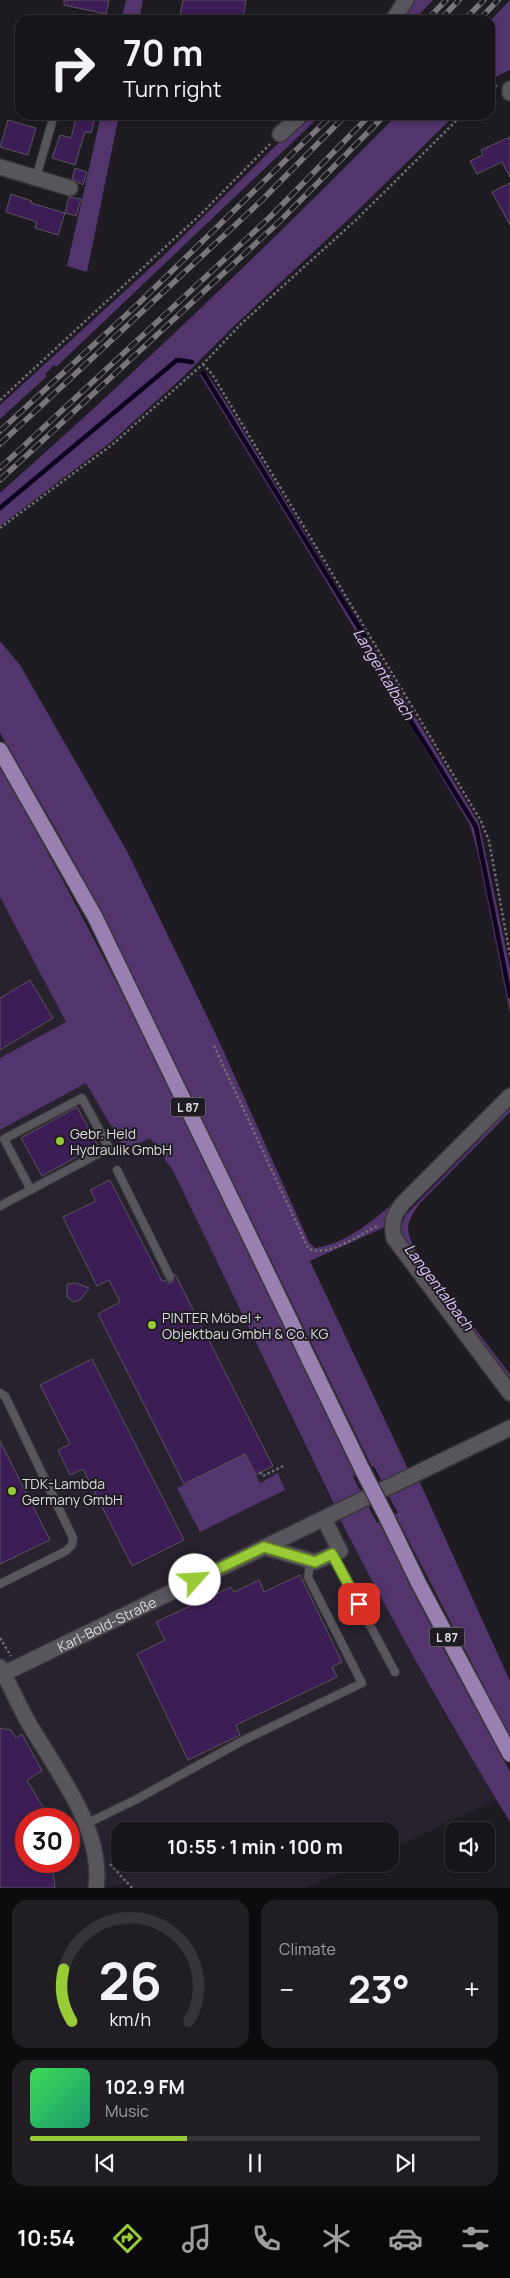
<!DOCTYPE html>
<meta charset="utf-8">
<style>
body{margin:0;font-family:Manrope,sans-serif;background:#201d23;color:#f1f3f6;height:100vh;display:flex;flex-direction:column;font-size:19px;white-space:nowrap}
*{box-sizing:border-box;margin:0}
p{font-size:16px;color:#9e9ea2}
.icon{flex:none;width:28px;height:28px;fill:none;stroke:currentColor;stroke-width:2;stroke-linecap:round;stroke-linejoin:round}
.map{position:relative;height:1888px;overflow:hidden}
.drawer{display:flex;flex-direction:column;gap:12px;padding:12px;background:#0d0b0e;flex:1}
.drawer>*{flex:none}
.hud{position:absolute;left:15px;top:15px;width:480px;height:105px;border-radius:15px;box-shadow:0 2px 8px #0003,0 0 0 1px #363339;background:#17141a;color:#f1f3f6;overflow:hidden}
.buttons{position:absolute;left:445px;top:1822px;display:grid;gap:10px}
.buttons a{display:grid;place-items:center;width:50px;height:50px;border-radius:10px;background:#17141a;box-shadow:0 2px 8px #0003,0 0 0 1px #363339;font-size:25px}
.speed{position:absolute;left:15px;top:1808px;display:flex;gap:10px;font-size:25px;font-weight:700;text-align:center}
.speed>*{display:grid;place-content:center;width:65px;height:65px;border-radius:50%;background:#17141a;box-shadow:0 2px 8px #0003,0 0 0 1px #363339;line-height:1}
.speed .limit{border:8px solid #d22;background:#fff;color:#111}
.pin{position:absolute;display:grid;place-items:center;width:42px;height:42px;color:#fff;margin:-21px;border-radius:10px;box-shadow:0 2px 8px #0006}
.me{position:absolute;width:55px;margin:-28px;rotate:64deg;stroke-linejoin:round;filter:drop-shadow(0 0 4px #0008)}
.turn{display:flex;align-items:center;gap:18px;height:105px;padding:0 25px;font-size:22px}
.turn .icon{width:65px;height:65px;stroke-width:2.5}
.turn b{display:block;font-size:35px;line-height:42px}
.big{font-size:38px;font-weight:700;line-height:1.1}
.drawer .widget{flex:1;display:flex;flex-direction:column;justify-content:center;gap:8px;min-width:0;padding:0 18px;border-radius:15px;background:#201d23}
.drawer .dial{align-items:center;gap:0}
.dial svg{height:130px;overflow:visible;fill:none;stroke:#363339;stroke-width:7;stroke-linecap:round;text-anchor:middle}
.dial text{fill:#f1f3f6;stroke:none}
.song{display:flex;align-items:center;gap:15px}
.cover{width:60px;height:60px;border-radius:8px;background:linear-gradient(135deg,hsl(130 70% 55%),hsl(160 70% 35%))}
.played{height:5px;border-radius:2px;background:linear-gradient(90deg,#98cb36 35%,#363339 35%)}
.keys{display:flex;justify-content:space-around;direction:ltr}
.heat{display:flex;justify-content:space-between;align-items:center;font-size:28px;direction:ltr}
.drawer .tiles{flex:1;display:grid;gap:12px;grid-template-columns:1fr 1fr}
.widget:last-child{grid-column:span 2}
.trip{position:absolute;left:111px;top:1822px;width:288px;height:50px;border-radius:15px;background:#17141a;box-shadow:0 2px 8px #0003,0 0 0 1px #363339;font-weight:700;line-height:50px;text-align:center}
.dock{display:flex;height:80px;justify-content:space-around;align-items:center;background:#09080a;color:#9e9ea2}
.dock .icon{width:35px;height:35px}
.dock .selected{color:#98cb36}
.dock b{font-size:22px;color:#f1f3f6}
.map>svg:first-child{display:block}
.built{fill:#28222f;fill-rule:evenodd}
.green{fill:#53356d}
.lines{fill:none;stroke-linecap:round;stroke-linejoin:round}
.stream{stroke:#0f001f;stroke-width:4.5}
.building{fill:#3c1d55;stroke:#59555d}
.lane-casing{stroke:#38353b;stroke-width:10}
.street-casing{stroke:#38353b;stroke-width:18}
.primary-casing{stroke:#38353b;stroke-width:18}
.path{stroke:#716d73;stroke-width:2.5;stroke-dasharray:2.5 2.5;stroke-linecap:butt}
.lane{stroke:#59555d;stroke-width:8}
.street{stroke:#59555d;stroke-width:15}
.primary{stroke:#9880b0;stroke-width:15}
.rail-casing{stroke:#79757b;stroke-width:5.5}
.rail{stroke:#1f1b22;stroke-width:4;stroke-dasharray:11;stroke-linecap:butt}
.primary-bridge-casing{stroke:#38353b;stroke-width:18;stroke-linecap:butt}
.primary-bridge{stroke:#9880b0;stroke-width:15}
.route-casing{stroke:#638423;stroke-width:12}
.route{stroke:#98cb36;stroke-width:9}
.poi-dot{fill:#98cb36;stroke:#1f1b22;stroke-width:2}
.labels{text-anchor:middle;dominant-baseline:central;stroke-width:4;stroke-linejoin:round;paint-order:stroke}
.shield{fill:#1f1b22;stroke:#a5a1a7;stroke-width:1}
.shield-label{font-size:12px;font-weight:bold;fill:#dedbe0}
.poi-label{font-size:14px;fill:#dedbe0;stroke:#1f1b22;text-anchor:start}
.street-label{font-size:14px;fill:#dedbe0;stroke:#1f1b22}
.water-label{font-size:15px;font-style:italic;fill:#e0c6fb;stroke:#1f1b22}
</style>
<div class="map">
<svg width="510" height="1888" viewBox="0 0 510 1888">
<rect width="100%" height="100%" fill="#1f1b22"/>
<!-- built -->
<path class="built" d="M 0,897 L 66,1022 L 0,1058 Z
M 86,1083 L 125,1150 L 150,1138 L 173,1171 L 339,1517 L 446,1717 L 497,1800 L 390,1849 L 390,1831 L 120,1831 L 120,1864 L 358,1864 L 305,1888 L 132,1888 L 128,1883 L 102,1888 L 0,1888 L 0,1130 ZM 26,1819 L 69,1819 L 69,1861 L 26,1861 Z"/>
<!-- green -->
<path class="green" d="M 126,0 L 143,0 L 139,20 L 121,20 Z
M 408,0 L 433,0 L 414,20 L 395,20 Z
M 510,0 L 510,70 L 499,75 L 490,82 L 490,21 Z
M 101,115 L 119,115 L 87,272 L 67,266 Z
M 307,115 L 321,115 L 56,367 L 54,365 L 45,374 L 47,376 L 0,419 L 0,405 L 160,259 Z
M 397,115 L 455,115 L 352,216 L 235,325 L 183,377 L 111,442 L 0,526 L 0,493 C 137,371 269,245 397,115 Z
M 203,373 L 208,375 L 229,407 L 479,823 L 510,968 L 510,1013 L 478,853 L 470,825 L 314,561 L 200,375 Z
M 0,641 L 20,665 L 128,853 L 219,1041 L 309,1242 L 315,1248 C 353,1243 385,1209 414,1186 L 389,1215 L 385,1227 L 310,1261 L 409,1471 L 383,1484 L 374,1466 L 372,1467 L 114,938 L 61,838 L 0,733 Z
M 0,767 C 131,997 242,1236 355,1475 L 353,1477 L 361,1492 L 334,1504 L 173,1171 L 150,1138 L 125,1150 L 86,1083 L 0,1130 L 0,1058 L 66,1022 L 0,897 Z
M 510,1102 L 510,1112 L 420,1203 C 405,1224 405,1229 416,1252 L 510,1374 L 510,1388 L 399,1240 L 397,1216 Z
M 245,1454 L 260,1483 L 278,1473 L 285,1490 L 200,1532 L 177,1488 Z
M 417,1476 L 510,1681 L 510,1737 L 395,1514 L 398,1513 L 387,1493 Z
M 366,1502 L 377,1523 L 379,1522 L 424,1613 L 510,1772 L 510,1822 C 449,1722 392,1621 339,1517 Z"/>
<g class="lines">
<!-- stream -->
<path class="stream" d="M 203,373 L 367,641 L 401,705 L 476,827 L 510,996
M 0,508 L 177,360 L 192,362
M 399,1225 L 404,1213 L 479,1137"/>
</g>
<!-- building -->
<path class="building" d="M 64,0 L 109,0 L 106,14 L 64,5 Z
M 183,0 L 246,0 L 243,20 L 213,16 L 212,20 L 179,20 Z
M 77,115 L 96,115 L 91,133 L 85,132 L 75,165 L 52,158 L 60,135 L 71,138 Z
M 8,120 L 36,128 L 28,155 L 0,147 Z
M 510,137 L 510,177 L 502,162 L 477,174 L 470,161 L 483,155 L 481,150 Z
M 75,168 L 87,172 L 83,185 L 72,179 Z
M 510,183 L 510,225 L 492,192 Z
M 11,194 L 32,201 L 31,203 L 65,213 L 58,235 L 35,228 L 37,222 L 6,212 Z
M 69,197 L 81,199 L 76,216 L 65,213 Z
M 30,980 L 53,1018 L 0,1050 L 0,998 Z
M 77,1107 L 98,1145 L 42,1176 L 21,1138 Z
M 110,1180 L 162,1281 L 165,1280 L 169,1283 L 173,1282 L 175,1274 L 273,1466 L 256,1475 L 245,1454 L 184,1484 L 98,1314 L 120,1302 L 109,1280 L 97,1286 L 63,1217 L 96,1201 L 90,1190 Z
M 76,1283 L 89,1288 L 81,1299 L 74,1302 L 67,1297 L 67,1284 Z
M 92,1359 L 184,1540 L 132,1566 L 83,1469 L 70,1475 L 58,1450 L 70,1444 L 40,1385 Z
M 0,1441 L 50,1540 L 0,1564 Z
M 300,1575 L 342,1662 L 332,1667 L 337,1677 L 236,1725 L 240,1735 L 188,1760 L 137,1654 L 165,1640 L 156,1622 L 231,1587 L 234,1592 L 259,1580 L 264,1592 Z
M 0,1728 L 11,1730 L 16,1738 L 22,1734 L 42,1771 L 27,1780 L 50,1819 L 26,1819 L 26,1861 L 52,1861 L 55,1888 L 0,1888 Z"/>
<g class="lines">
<!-- lane casing -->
<g class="lane-casing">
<path id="lane" d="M 36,178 L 54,115
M 117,1170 L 170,1277
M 0,1206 L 109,1148 L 82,1098 L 4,1139 L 31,1190
M 0,1393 L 5,1396 L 73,1538 L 72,1545 L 66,1551 L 0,1584
M 332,1554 L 395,1672
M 86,1824 L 137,1799 L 242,1741 L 362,1683 L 308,1577 L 311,1561"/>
</g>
<!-- street casing -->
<g class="street-casing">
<g id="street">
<path d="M 393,20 L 406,0"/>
<path d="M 510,89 L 510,93"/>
<path d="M 280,134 L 301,115"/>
<path d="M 0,167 L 70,188"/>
<path d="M 510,1096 L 403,1203 C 393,1215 391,1223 394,1238 L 510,1393"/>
<path d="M 264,1547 L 315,1562 L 340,1551 L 324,1519"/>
<path d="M 0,1667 C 10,1685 18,1704 28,1722 C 56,1770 104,1830 96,1888"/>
<path id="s1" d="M 3,1674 L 510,1428"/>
</g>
</g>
<!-- primary casing -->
<g class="primary-casing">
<path id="primary" d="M 0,750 L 95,917 L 363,1471
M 387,1518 L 419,1584 L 510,1754"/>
</g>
<!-- path -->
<path class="path" d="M 490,88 L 498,85
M 203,364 L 212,374 L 481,821 L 489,841 L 510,955
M 0,400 L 200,215 L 270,144
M 0,528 L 113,444 L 203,364 L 242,323 L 356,220 L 462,115
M 214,1046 L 308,1248 C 326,1259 361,1234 379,1225
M 260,1472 L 263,1476 L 283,1466
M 0,1638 L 11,1656
M 110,1864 L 132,1888"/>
<!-- lane -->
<use href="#lane" class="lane"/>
<!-- street -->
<use href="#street" class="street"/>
<!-- primary -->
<use href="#primary" class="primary"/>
<!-- rail casing -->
<g class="rail-casing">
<path id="rail" d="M 427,20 L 446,0
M 440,20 L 459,0
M 464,20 L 484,0
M 479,20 L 498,0
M 0,431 L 138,304 L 332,115
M 0,444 L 260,202 L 346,115
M 0,468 L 270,217 L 370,115
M 0,480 L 279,222 L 385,115"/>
</g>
<!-- rail -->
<use href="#rail" class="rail"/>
<!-- primary-bridge casing -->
<g class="primary-bridge-casing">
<path id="primary-bridge" d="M 363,1471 L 387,1518"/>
</g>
<!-- primary-bridge -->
<use href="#primary-bridge" class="primary-bridge"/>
</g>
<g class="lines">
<!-- route casing -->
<g class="route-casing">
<path id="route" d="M 195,1580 L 264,1547 L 315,1562 L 332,1554 L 359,1604"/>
</g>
<!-- route -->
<use href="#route" class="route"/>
</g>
<!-- markers -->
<g class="poi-dot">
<circle cx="60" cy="1141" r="5"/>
<circle cx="152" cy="1325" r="5"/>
<circle cx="12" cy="1491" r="5"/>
</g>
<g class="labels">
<!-- shield labels -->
<g class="shield">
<rect x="170.5" y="1097.5" width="35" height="19" rx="4"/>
<rect x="429.5" y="1627.5" width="35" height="19" rx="4"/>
</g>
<g class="shield-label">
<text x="188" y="1107">L 87</text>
<text x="447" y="1637">L 87</text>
</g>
<!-- poi labels -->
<g class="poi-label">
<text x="70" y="1133">Gebr. Held<tspan x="70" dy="16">Hydraulik GmbH</tspan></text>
<text x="162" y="1317">PINTER Möbel +<tspan x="162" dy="16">Objektbau GmbH &amp; Co. KG</tspan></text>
<text x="22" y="1483">TDK-Lambda<tspan x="22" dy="16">Germany GmbH</tspan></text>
</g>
<!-- street labels -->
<g class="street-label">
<text stroke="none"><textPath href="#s1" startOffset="115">Karl-Bold-Straße</textPath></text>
</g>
<!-- water labels -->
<g class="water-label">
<text transform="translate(384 674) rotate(59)">Langentalbach</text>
<text transform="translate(439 1287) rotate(53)">Langentalbach</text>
</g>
</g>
</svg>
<div class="buttons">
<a><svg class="icon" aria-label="sound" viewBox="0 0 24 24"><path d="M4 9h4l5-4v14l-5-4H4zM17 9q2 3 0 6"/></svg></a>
</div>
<div class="speed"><div class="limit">30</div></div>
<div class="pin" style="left:359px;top:1604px;background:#d93025"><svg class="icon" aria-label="arrive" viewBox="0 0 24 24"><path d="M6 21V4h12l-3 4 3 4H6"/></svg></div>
<svg class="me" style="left:195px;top:1580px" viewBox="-20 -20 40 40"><circle r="19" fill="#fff"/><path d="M0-13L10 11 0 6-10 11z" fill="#98cb36"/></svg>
<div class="trip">10:55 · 1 min · 100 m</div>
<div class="hud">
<div class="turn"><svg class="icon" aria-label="right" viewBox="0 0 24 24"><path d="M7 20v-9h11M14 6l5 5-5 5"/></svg><div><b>70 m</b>Turn right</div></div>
</div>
</div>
<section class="drawer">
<div class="tiles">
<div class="widget dial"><svg viewBox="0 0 100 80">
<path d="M14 69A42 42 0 1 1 86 69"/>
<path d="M14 69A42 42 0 0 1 9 37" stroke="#98cb36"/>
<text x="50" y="56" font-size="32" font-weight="700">26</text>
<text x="50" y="72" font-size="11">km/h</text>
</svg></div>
<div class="widget"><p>Climate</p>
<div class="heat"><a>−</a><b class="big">23°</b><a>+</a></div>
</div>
<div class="widget">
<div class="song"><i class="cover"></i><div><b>102.9 FM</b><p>Music</p></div></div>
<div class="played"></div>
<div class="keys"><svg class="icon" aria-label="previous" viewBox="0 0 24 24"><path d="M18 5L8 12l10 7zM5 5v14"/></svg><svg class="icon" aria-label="pause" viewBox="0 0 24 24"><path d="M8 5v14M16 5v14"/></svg><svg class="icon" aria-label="next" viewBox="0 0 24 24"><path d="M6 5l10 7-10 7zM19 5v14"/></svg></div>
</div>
</div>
</section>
<nav class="dock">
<b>10:54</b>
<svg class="icon selected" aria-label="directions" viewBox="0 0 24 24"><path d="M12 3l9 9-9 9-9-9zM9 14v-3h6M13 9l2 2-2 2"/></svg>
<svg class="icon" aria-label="music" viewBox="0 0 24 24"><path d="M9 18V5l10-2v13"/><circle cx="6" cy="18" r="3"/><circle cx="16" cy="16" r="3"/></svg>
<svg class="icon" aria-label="phone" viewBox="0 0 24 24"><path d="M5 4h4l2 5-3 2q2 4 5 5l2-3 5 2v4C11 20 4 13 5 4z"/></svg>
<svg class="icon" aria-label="climate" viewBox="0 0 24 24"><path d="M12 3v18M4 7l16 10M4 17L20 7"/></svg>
<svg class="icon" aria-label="car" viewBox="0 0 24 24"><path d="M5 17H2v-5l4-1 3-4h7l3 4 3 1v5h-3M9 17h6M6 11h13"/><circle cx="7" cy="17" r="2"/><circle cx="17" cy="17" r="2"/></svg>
<svg class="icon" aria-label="filters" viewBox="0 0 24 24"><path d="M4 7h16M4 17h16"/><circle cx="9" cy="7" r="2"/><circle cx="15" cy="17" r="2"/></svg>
</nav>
